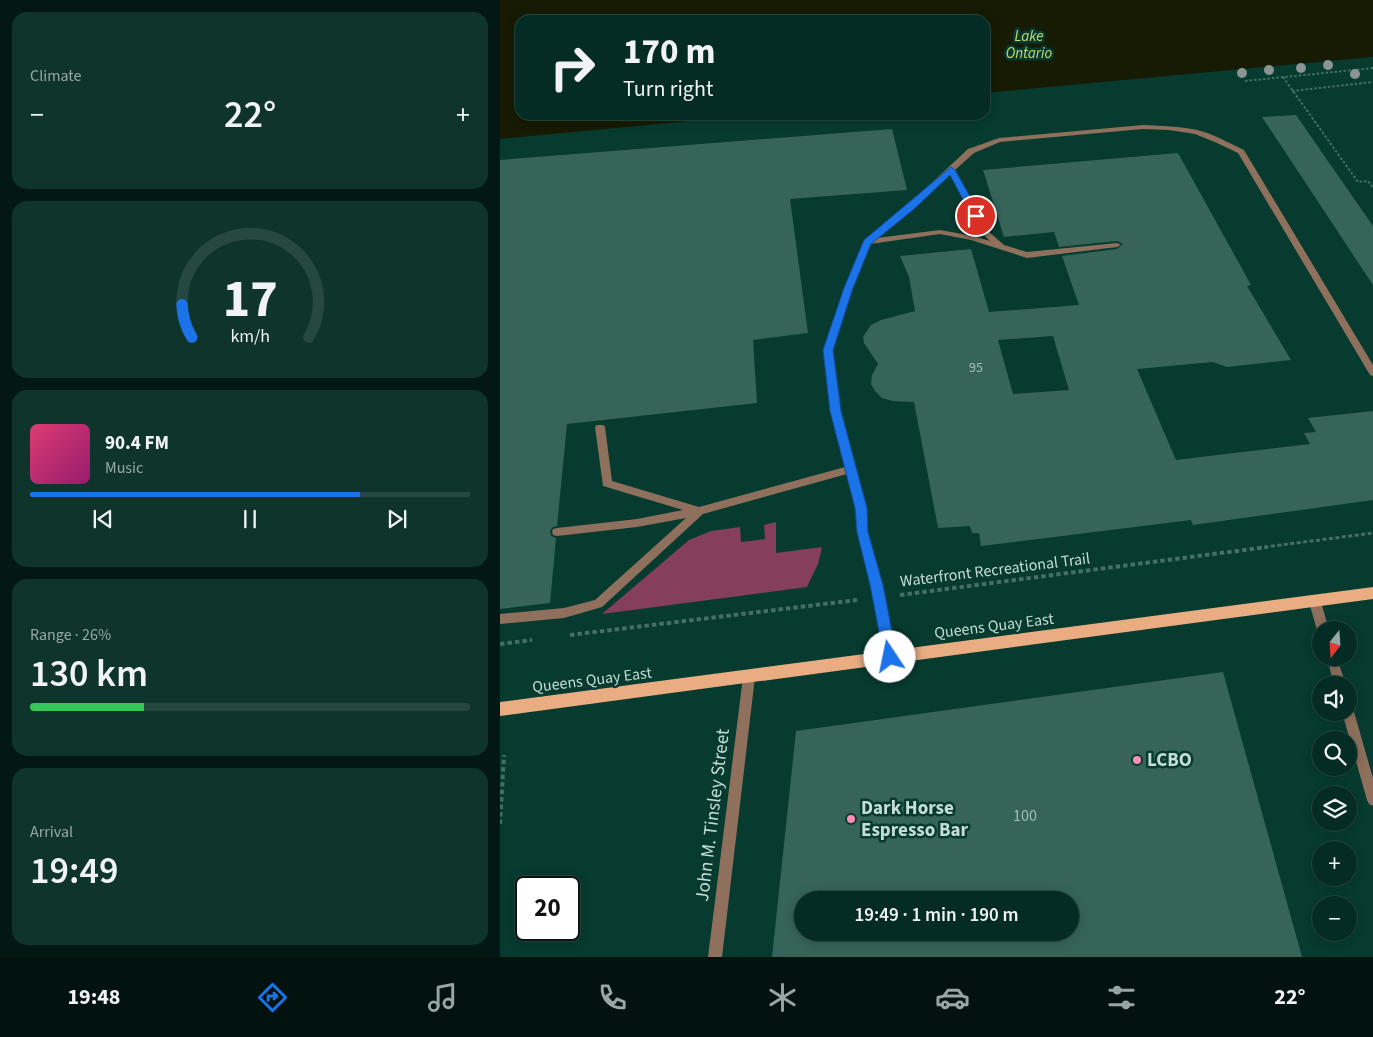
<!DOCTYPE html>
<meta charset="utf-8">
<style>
body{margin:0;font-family:"Source Sans 3",sans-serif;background:#0e342c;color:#f1f3f6;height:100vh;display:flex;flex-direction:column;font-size:19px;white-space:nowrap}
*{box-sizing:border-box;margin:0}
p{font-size:16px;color:#97a7a6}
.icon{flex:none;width:28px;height:28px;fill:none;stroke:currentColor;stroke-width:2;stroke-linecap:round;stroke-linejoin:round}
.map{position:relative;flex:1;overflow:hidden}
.panel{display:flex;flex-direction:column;gap:12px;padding:12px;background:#031814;width:500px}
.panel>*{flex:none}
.hud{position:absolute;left:15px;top:15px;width:475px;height:105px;border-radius:15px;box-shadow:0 2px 12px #0003,0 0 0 1px #264841;background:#052c24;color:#f1f3f6;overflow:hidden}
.needle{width:32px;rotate:197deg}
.controls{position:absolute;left:812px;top:621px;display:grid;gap:10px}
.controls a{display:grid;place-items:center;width:45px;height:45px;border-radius:50%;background:#052c24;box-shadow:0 2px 12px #0003,0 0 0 1px #264841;font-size:25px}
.speed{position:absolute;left:15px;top:876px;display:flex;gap:10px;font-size:25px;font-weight:700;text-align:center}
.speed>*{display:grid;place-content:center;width:65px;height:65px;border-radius:50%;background:#052c24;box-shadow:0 2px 12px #0003,0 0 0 1px #264841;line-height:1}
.speed .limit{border:2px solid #111;border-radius:8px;background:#fff;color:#111}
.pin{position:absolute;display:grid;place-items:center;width:42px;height:42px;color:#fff;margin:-21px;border:2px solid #fff;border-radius:50%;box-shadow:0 1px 5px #0007}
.me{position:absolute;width:55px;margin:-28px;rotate:349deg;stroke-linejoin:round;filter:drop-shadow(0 0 4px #0008)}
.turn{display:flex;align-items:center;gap:18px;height:105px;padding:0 25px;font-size:22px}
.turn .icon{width:65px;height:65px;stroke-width:2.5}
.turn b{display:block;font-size:35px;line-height:42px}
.big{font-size:38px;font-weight:600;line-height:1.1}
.panel .tile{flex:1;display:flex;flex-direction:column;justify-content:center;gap:8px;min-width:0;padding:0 18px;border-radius:15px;background:#0e342c}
.panel .dial{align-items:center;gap:0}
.dial svg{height:130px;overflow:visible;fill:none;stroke:#264841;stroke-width:7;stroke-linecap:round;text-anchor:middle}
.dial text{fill:#f1f3f6;stroke:none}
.song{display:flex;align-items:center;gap:15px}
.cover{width:60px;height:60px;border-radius:8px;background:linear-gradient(135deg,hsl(340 70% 55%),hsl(320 70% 35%))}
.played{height:5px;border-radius:2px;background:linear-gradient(90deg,#1a73e8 75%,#264841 75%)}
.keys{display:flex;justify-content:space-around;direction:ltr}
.heat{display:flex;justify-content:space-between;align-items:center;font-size:28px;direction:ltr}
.charge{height:8px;border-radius:4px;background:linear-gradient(90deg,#34c759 26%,#264841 0)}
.trip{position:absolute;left:294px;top:891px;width:285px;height:50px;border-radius:25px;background:#052c24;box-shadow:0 2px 12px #0003,0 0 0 1px #264841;font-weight:600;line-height:50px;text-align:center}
.tab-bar{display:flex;height:80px;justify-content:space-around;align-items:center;background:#02120e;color:#97a7a6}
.tab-bar .icon{width:35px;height:35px}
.tab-bar .active{color:#1a73e8}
.tab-bar b{font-size:22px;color:#f1f3f6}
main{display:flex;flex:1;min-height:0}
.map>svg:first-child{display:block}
.green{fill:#853e5b}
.water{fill:#181b03}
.building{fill:#366459;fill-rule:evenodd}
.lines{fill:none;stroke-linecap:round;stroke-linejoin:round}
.path-far2{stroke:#446f66;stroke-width:2;stroke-dasharray:2.5 2;stroke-linecap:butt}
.path-far1{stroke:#446f66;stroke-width:3;stroke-dasharray:4 2.5;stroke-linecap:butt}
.path{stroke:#446f66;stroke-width:4;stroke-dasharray:4.5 3;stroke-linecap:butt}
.lane{fill:#8e705c;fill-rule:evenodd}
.street{fill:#8e705c;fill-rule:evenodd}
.primary{fill:#eaad82;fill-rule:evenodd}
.tree{fill:#899493}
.route{fill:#1a73e8;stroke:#114b97}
.poi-dot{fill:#ff8ebb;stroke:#073b30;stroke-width:2}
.labels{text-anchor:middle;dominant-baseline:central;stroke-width:5;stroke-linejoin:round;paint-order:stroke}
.number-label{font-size:14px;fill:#a1bfb7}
.far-water-label{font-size:15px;font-style:italic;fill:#cad96a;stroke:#073b30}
.street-label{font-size:16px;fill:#c5ddd6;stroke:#073b30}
.near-number-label{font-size:16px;fill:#a1bfb7}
.near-poi-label{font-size:19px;font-weight:bold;fill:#c5ddd6;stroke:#073b30;text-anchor:start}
.near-street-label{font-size:19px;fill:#c5ddd6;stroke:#073b30}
</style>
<main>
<section class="panel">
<div class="tile"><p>Climate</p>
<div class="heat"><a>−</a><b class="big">22°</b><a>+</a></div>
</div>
<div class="tile dial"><svg viewBox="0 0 100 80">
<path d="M14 69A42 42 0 1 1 86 69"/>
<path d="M14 69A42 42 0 0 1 8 49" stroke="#1a73e8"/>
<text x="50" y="56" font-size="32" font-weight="700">17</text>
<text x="50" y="72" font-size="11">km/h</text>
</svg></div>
<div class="tile">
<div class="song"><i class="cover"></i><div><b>90.4 FM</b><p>Music</p></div></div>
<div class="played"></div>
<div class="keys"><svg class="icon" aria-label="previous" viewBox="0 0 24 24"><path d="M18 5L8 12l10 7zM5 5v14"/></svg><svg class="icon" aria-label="pause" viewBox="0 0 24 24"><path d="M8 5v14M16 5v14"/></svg><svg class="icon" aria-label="next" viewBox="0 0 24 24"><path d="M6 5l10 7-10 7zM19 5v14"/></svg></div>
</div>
<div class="tile"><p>Range · 26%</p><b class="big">130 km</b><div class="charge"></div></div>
<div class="tile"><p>Arrival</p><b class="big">19:49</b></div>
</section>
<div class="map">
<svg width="873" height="957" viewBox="0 0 873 957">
<rect width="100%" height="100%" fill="#073b30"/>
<!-- green -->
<path class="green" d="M 276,522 L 276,553 L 322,547 L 318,564 L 307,587 L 102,614 L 189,540 L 211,531 L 240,527 L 241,542 L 265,539 L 264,525 Z"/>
<!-- water -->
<path class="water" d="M 0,0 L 873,0 L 873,57 L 485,93 L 485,20 L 20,20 L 20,115 L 253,115 L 0,139 Z"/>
<!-- building -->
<path class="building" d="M 796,115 L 873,226 L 873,285 L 762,117 Z
M 392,129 L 407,190 L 290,199 L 308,333 L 253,340 L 257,403 L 67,424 L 57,526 L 53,527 L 50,531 L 51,536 L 56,538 L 50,603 L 0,609 L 0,160 Z
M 678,153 L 751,285 L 747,286 L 791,360 L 727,367 L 713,362 L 637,369 L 676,460 L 810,444 L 804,433 L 816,432 L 808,418 L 873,411 L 873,500 L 693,525 L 691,520 L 481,546 L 479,533 L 472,533 L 470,526 L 438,528 L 414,402 L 393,401 L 382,398 L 375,391 L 371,384 L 372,375 L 378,364 L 364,343 L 363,337 L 371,325 L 381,320 L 415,311 L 409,277 L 400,256 L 471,249 L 489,312 L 579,305 L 562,256 L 617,249 L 623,244 L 617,241 L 559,247 L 554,232 L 504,237 L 483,170 ZM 553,336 L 569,390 L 513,394 L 498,340 Z
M 723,672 L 802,957 L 272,957 L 296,731 ZM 302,900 L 570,900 L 570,932 L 302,932 Z"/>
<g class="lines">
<!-- path-far2 -->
<path class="path-far2" d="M 783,77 L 858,182 L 868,181 L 873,188
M 745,81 L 873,68
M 792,91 L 873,82"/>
<!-- path-far1 -->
<path class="path-far1" d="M 758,548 L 873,533"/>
<!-- path -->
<path class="path" d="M 400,595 L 767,547
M 70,635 L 357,600
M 0,644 L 32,640
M 0,824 L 4,755"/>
<!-- lane -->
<path class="lane" d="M 643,125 C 661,126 680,126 697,130 C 714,134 729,143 744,150 L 873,365 L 873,376 L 870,375 L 738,153 L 717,143 L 695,134 L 669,130 L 643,129 L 500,142 L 474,153 L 455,170 L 488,231 L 504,245 L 527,252 L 617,243 L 621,245 L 617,247 L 527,258 L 471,240 L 440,234 L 370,244 L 352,288 L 332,350 L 341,411 L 366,508 L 367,532 L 381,585 L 396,657 L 394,661 L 390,662 L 386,661 L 384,657 L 371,585 L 357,532 L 356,508 L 347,474 L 203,514 L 102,607 L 64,618 L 0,624 L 0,614 L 64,608 L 95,600 L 186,518 L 137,527 L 57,536 L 53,535 L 52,532 L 53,529 L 57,528 L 137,519 L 183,510 L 103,486 L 95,427 L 97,425 L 103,425 L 105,427 L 112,481 L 199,507 L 345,467 L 331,411 L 324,350 L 344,288 L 364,240 L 408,205 L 468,149 L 499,138 ZM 450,175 L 481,232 L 490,241 L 473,236 L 440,230 L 377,238 L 414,209 Z"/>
<!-- street -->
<path class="street" d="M 815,597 L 819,599 L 821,602 L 829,630 L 821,630 L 821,634 L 817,630 L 809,602 L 811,599 Z
M 827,658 L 837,658 L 846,685 L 834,685 Z
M 249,672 L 253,673 L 255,677 L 222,957 L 208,957 L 243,677 L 245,673 Z
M 849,707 L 852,708 L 854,712 L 873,778 L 873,806 L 869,804 L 867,800 L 842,712 L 849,712 Z"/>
<!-- primary -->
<path class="primary" d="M 873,587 L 873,599 L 0,716 L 0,702 Z"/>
</g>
<!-- trees -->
<g class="tree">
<circle cx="828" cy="65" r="5"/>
<circle cx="801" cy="68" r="5"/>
<circle cx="769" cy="70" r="5"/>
<circle cx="742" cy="73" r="5"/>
<circle cx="855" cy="74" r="5"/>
</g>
<!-- route -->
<path class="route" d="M 451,167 L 455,170 L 481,216 L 479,218 L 473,218 L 450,175 L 414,209 L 371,244 L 353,288 L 333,350 L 341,411 L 367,508 L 368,532 L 383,585 L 397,657 L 395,661 L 390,663 L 386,661 L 384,657 L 370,585 L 357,532 L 355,508 L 330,411 L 323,350 L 344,288 L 364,240 Z"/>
<!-- markers -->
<g class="poi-dot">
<circle cx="637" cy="760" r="5"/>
<circle cx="351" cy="819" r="5"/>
</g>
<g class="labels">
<!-- number labels -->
<g class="number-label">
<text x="476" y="368">95</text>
</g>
<!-- far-water labels -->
<g class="far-water-label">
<text x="529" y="36">Lake<tspan x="529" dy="17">Ontario</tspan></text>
</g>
<!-- street labels -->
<g class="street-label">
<text transform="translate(495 570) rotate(-7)">Waterfront Recreational Trail</text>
<text transform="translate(494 626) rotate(-7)">Queens Quay East</text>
<text transform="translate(92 680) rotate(-7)">Queens Quay East</text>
</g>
<!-- near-number labels -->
<g class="near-number-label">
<text x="525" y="816">100</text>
</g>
<!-- near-poi labels -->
<g class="near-poi-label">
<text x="647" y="760">LCBO</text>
<text x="361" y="808">Dark Horse<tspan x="361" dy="22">Espresso Bar</tspan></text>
</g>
<!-- near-street labels -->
<g class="near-street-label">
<text transform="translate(213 815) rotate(-83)">John M. Tinsley Street</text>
</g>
</g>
</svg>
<div class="controls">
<a><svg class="needle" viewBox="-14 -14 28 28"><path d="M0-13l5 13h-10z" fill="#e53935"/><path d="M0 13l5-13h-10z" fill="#97a7a6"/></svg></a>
<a><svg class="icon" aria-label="sound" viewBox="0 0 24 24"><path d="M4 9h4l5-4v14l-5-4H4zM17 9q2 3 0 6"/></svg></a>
<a><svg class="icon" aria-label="search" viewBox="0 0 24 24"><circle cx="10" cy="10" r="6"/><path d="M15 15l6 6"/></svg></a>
<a><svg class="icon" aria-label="layers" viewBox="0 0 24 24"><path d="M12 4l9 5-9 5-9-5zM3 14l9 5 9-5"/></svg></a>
<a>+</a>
<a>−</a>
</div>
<div class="speed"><div class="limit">20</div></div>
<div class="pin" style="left:476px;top:216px;background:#d93025"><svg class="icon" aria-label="arrive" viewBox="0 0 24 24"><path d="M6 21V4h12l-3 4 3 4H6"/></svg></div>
<svg class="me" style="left:390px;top:657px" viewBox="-20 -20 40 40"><circle r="19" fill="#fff"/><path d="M0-13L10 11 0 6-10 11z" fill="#1a73e8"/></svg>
<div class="trip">19:49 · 1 min · 190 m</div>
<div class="hud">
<div class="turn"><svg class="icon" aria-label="right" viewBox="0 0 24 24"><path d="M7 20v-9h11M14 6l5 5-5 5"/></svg><div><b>170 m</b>Turn right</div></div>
</div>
</div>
</main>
<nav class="tab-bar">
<b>19:48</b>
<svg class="icon active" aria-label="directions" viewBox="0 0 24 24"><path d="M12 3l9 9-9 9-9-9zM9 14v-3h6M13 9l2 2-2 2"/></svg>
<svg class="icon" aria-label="music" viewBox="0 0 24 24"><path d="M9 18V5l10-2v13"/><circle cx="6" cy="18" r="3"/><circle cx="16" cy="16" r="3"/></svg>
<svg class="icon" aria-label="phone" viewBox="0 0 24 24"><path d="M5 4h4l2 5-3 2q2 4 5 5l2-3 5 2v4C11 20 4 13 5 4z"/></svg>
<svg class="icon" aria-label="climate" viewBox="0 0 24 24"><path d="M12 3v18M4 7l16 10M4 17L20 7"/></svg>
<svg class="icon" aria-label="car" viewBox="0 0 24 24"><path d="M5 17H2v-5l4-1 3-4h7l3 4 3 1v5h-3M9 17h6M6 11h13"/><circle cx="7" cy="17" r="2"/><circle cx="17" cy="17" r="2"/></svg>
<svg class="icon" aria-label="filters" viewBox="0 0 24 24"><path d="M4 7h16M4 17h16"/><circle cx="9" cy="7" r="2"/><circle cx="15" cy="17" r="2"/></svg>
<b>22°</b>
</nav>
